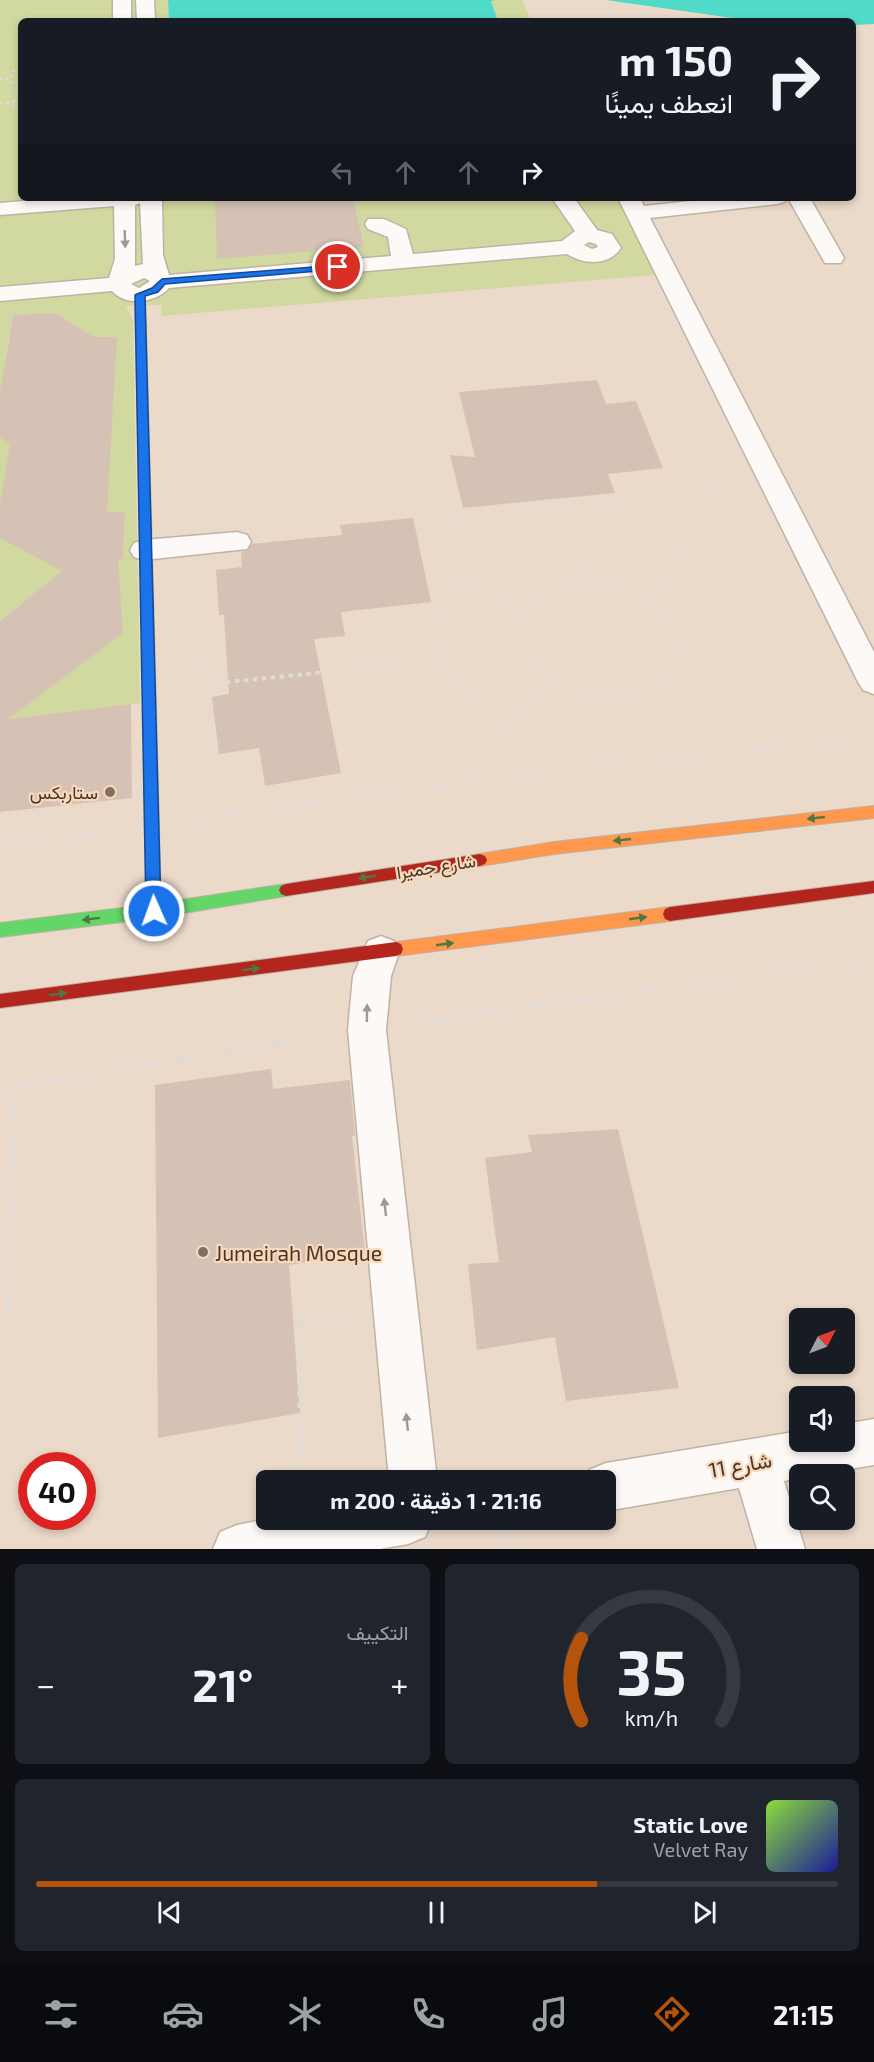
<!DOCTYPE html>
<html lang="ar">
<meta charset="utf-8">
<style>
body{margin:0;font-family:"Exo 2",Vazirmatn,sans-serif;background:#20242c;color:#f1f3f6;direction:rtl;height:100vh;display:flex;flex-direction:column;font-size:22px;white-space:nowrap}
*{box-sizing:border-box;margin:0}
p{font-size:20px;color:#9ea1a6}
.icon{flex:none;width:33px;height:33px;fill:none;stroke:currentColor;stroke-width:2;stroke-linecap:round;stroke-linejoin:round}
.map{position:relative;height:1549px;overflow:hidden;direction:ltr}
.sheet{display:flex;flex-direction:column;gap:15px;padding:15px;background:#0d0f14;flex:1}
.sheet>*{flex:none}
.top-card{position:absolute;left:18px;top:18px;width:838px;height:183px;border-radius:9px;box-shadow:0 3px 9px #0003;direction:rtl;background:#171b24;color:#f1f3f6;overflow:hidden}
.needle{width:39px;rotate:48deg}
.controls{position:absolute;left:789px;top:1308px;display:grid;gap:12px}
.controls a{display:grid;place-items:center;width:66px;height:66px;border-radius:9px;background:#171b24;box-shadow:0 3px 9px #0003;font-size:30px}
.speed{position:absolute;left:18px;top:1452px;display:flex;gap:12px;font-size:30px;font-weight:700;text-align:center}
.speed>*{display:grid;place-content:center;width:78px;height:78px;border-radius:50%;background:#171b24;box-shadow:0 3px 9px #0003;line-height:1}
.speed .limit{border:9px solid #d22;background:#fff;color:#111}
.pin{position:absolute;display:grid;place-items:center;width:51px;height:51px;color:#fff;margin:-26px;border:3px solid #fff;border-radius:50%;box-shadow:0 2px 6px #0007}
.me{position:absolute;width:66px;margin:-33px;rotate:358deg;stroke-linejoin:round;filter:drop-shadow(0 0 4px #0008)}
.turn{display:flex;align-items:center;gap:21px;height:126px;padding:0 24px;font-size:27px}
.turn .icon{width:78px;height:78px;stroke-width:2.5}
.turn b{display:block;font-size:42px;line-height:51px}
.lanes{display:flex;align-items:center;height:57px;padding:0 24px;background:#0003;justify-content:center;gap:30px;direction:ltr}
.lanes .off{opacity:.35}
.big{font-size:45px;font-weight:700;line-height:1.1}
.sheet .card{flex:1;display:flex;flex-direction:column;justify-content:center;gap:9px;min-width:0;padding:0 21px;border-radius:9px;background:#20242c}
.sheet .dial{align-items:center;gap:0}
.dial svg{height:156px;overflow:visible;fill:none;stroke:#363941;stroke-width:7;stroke-linecap:round;text-anchor:middle}
.dial text{fill:#f1f3f6;stroke:none}
.song{display:flex;align-items:center;gap:18px}
.cover{width:72px;height:72px;border-radius:9px;background:linear-gradient(135deg,hsl(90 70% 55%),hsl(240 70% 35%))}
.played{height:6px;border-radius:3px;background:linear-gradient(90deg,#b45309 70%,#363941 70%)}
.keys{display:flex;justify-content:space-around;direction:ltr}
.heat{display:flex;justify-content:space-between;align-items:center;font-size:33px;direction:ltr}
.sheet .tiles{flex:1;display:grid;gap:15px;grid-template-columns:1fr 1fr}
.card:last-child{grid-column:span 2}
.trip{position:absolute;left:256px;top:1470px;width:360px;height:60px;border-radius:9px;background:#171b24;box-shadow:0 3px 9px #0003;font-weight:700;line-height:60px;text-align:center;direction:rtl}
.tab-bar{display:flex;height:96px;justify-content:space-around;align-items:center;background:#090b0e;color:#9ea1a6}
.tab-bar .icon{width:42px;height:42px}
.tab-bar .on{color:#b45309}
.tab-bar b{font-size:27px;color:#f1f3f6}
.map>svg:first-child{display:block}
.green{fill:#d1d8a0;fill-rule:evenodd}
.water{fill:#50dbc8}
.pier{fill:#ebd9c9}
.building{fill:#d6c2b5}
.lines{fill:none;stroke-linecap:round;stroke-linejoin:round}
.street-casing{stroke:#c0b2a5;stroke-width:3}
.fast-casing{stroke:#c0b2a5;stroke-width:2}
.slow-casing{stroke:#c0b2a5;stroke-width:2}
.jam-casing{stroke:#c0b2a5;stroke-width:2}
.path-far3{stroke:#e0dbd6;stroke-width:2;stroke-dasharray:3 3;stroke-linecap:butt}
.path-far2{stroke:#e0dbd6;stroke-width:3;stroke-dasharray:4 4;stroke-linecap:butt}
.path-far1{stroke:#e0dbd6;stroke-width:4;stroke-dasharray:4.5 4.5;stroke-linecap:butt}
.path{stroke:#e0dbd6;stroke-width:5;stroke-dasharray:6 6;stroke-linecap:butt}
.street{fill:#fcf9f7;fill-rule:evenodd}
.fast{fill:#63d668;fill-rule:evenodd}
.slow{fill:#ff974d;fill-rule:evenodd}
.jam{fill:#b3261e;fill-rule:evenodd}
.oneway{fill:#a09891}
.oneway2{fill:#507743}
.route{fill:#1a73e8;stroke:#114b97;stroke-width:1.5}
.poi-dot{fill:#7e7062;stroke:#fad8ba;stroke-width:2}
.labels{text-anchor:middle;dominant-baseline:central;stroke-width:4.5;stroke-linejoin:round;paint-order:stroke}
.poi-label{font-size:18px;fill:#44372b;stroke:#fad8ba;text-anchor:end}
.street-label{font-size:18px;fill:#44372b;stroke:#fad8ba}
.near-poi-label{font-size:21px;fill:#44372b;stroke:#fad8ba;text-anchor:start}
.near-street-label{font-size:21px;fill:#44372b;stroke:#fad8ba}
</style>
<div class="map">
<svg width="874" height="1549" viewBox="0 0 874 1549">
<rect width="100%" height="100%" fill="#ebd9c9"/>
<!-- green -->
<path class="green" d="M 0,0 L 168,0 L 169,21 L 21,21 L 21,198 L 618,198 L 655,275 L 161,316 L 162,305 L 126,306 L 133,321 L 140,703 L 0,720 L 123,632 L 120,593 L 24,601 L 0,621 L 0,538 L 90,561 L 123,559 L 125,513 L 0,505 ZM 55,313 L 94,337 L 116,337 L 71,384 L 6,353 L 13,315 Z
M 491,0 L 522,0 L 531,21 L 498,21 Z"/>
<!-- water -->
<path class="water" d="M 168,0 L 495,0 L 491,1 L 498,21 L 169,21 Z
M 605,0 L 874,0 L 874,24 L 854,25 L 854,21 L 752,21 Z"/>
<!-- pier -->
<path class="pier" d="M 602,0 L 605,0 L 752,21 L 728,21 L 605,3 Z"/>
<!-- building -->
<path class="building" d="M 215,198 L 353,198 L 364,247 L 217,259 Z
M 55,313 L 94,337 L 117,337 L 107,512 L 125,512 L 123,559 L 118,559 L 123,633 L 8,719 L 131,704 L 132,798 L 0,812 L 0,621 L 62,571 L 0,538 L 0,505 L 10,443 L 0,438 L 0,393 L 13,315 Z
M 597,380 L 606,404 L 636,401 L 663,468 L 608,474 L 615,493 L 463,508 L 450,455 L 475,457 L 459,392 Z
M 413,518 L 431,602 L 341,612 L 345,636 L 314,639 L 341,773 L 265,786 L 259,748 L 219,754 L 212,697 L 229,694 L 224,615 L 219,615 L 216,570 L 242,567 L 241,552 L 247,551 L 252,544 L 342,535 L 340,525 Z
M 271,1069 L 273,1089 L 350,1080 L 355,1136 L 352,1136 L 365,1253 L 289,1265 L 300,1413 L 158,1438 L 155,1085 Z
M 618,1129 L 679,1388 L 566,1401 L 555,1337 L 477,1350 L 468,1264 L 499,1262 L 485,1158 L 532,1152 L 528,1135 Z"/>
<g class="lines">
<!-- street casing -->
<g class="street-casing">
<path id="street" d="M 113,0 L 131,0 L 131,21 L 113,21 Z
M 136,0 L 154,0 L 155,21 L 137,21 Z
M 58,198 L 162,198 L 163,255 L 169,275 L 391,256 L 388,237 L 368,229 L 365,224 L 368,219 L 384,219 L 406,229 L 413,254 L 562,241 L 575,231 L 552,198 L 574,198 L 597,230 L 612,234 L 621,248 C 609,266 584,265 567,254 L 169,288 C 156,303 126,307 112,291 L 0,301 L 0,287 L 109,278 L 115,259 L 114,206 L 0,215 L 0,203 ZM 140,203 L 143,264 L 135,266 L 135,205 ZM 589,242 L 596,244 L 598,247 L 592,249 L 584,245 ZM 144,278 L 150,281 L 139,288 L 131,284 Z
M 618,198 L 640,198 L 644,206 L 717,198 L 788,198 L 784,202 L 777,204 L 650,218 L 874,652 L 874,694 L 863,690 L 858,682 Z
M 788,198 L 810,198 L 844,258 L 841,263 L 825,263 Z
M 237,532 L 247,535 L 251,542 L 247,549 L 144,560 L 134,557 L 130,550 L 134,543 L 144,540 Z
M 381,936 L 394,941 L 399,953 L 391,976 L 386,1030 L 437,1480 L 389,1480 L 348,1030 L 353,976 L 368,941 Z
M 874,1419 L 874,1465 L 820,1474 L 800,1474 L 800,1478 L 784,1481 L 805,1549 L 757,1549 L 739,1488 L 606,1511 L 606,1480 L 585,1480 L 589,1470 L 606,1463 L 800,1431 L 800,1442 L 844,1442 L 844,1424 Z
M 267,1519 L 432,1520 L 425,1537 L 408,1544 L 380,1549 L 213,1549 L 220,1532 L 237,1525 Z"/>
</g>
<!-- fast casing -->
<g class="fast-casing">
<path id="fast" d="M 286,884 L 291,886 L 293,890 L 291,894 L 286,896 L 154,918 L 0,937 L 0,923 L 154,904 Z"/>
</g>
<!-- slow casing -->
<g class="slow-casing">
<path id="slow" d="M 148,624 L 154,629 L 161,911 L 159,916 L 154,918 L 149,916 L 147,911 L 142,629 Z
M 874,806 L 874,818 L 554,854 L 480,866 L 475,864 L 473,860 L 475,856 L 480,854 L 554,842 Z
M 670,907 L 675,909 L 677,914 L 675,919 L 670,921 L 396,956 L 391,954 L 389,949 L 391,944 L 396,942 Z"/>
</g>
<!-- jam casing -->
<g class="jam-casing">
<path id="jam" d="M 140,292 L 145,295 L 154,629 L 148,634 L 142,629 L 135,295 Z
M 480,854 L 485,856 L 487,860 L 485,864 L 480,866 L 286,896 L 281,894 L 279,890 L 281,886 L 286,884 Z
M 874,881 L 874,893 L 670,921 L 665,919 L 663,914 L 665,909 L 670,907 Z
M 396,942 L 401,944 L 403,949 L 401,954 L 396,956 L 0,1008 L 0,994 Z"/>
</g>
<!-- path-far3 -->
<path class="path-far3" d="M 21,70 L 13,71 L 11,83 L 21,82
M 0,79 L 11,78
M 20,82 L 13,107 L 21,107
M 0,103 L 14,102"/>
<!-- path-far2 -->
<path class="path-far2" d="M 422,402 L 463,576
M 601,502 L 722,572
M 559,507 L 582,576
M 451,519 L 718,488 L 664,384
M 669,576 L 692,554"/>
<!-- path-far1 -->
<path class="path-far1" d="M 463,574 L 464,580 C 458,592 448,603 442,616 C 424,662 468,702 501,727 L 551,684
M 581,574 L 584,582
M 464,580 L 528,610
M 584,582 C 623,583 674,598 677,644 C 678,656 673,669 665,678 C 607,741 466,655 545,596 C 555,588 572,586 584,582 Z
M 647,597 L 671,574
M 186,670 L 208,668 L 209,747
M 208,684 L 444,660
M 191,820 L 590,765 L 743,752 L 874,736
M 0,845 L 112,831
M 589,999 L 874,959"/>
<!-- path -->
<path class="path" d="M 408,1024 L 600,997
M 0,1089 L 327,1036
M 0,1264 L 9,1269
M 7,1324 L 16,1086
M 302,1480 L 298,1324 L 350,1317
M 507,1520 L 511,1549"/>
<!-- street -->
<use href="#street" class="street"/>
<!-- fast -->
<use href="#fast" class="fast"/>
<!-- slow -->
<use href="#slow" class="slow"/>
<!-- jam -->
<use href="#jam" class="jam"/>
</g>
<!-- one-way arrows -->
<defs><path id="oneway-solid" d="M-6-.8H1V-3.2L6.5 0L1 3.2V.8H-6Z" transform="scale(1.5)"/></defs>
<g class="oneway">
<use href="#oneway-solid" transform="translate(125 239) rotate(88)"/>
<use href="#oneway-solid" transform="translate(367 1013) rotate(-89)"/>
<use href="#oneway-solid" transform="translate(385 1207) rotate(-96)"/>
<use href="#oneway-solid" transform="translate(407 1422) rotate(-96)"/>
</g>
<g class="oneway2">
<use href="#oneway-solid" transform="translate(816 818) rotate(174)"/>
<use href="#oneway-solid" transform="translate(622 840) rotate(174)"/>
<use href="#oneway-solid" transform="translate(367 877) rotate(171)"/>
<use href="#oneway-solid" transform="translate(638 918) rotate(-8)"/>
<use href="#oneway-solid" transform="translate(91 919) rotate(173)"/>
<use href="#oneway-solid" transform="translate(445 944) rotate(-8)"/>
<use href="#oneway-solid" transform="translate(251 969) rotate(-7)"/>
<use href="#oneway-solid" transform="translate(58 994) rotate(-7)"/>
</g>
<!-- route -->
<path class="route" d="M 338,265 L 341,265 L 341,269 L 165,284 L 158,292 L 145,296 L 161,911 L 154,918 L 146,911 L 135,295 L 152,288 L 162,279 Z"/>
<!-- markers -->
<g class="poi-dot">
<circle cx="110" cy="792" r="6"/>
<circle cx="203" cy="1252" r="6"/>
</g>
<g class="labels">
<!-- poi labels -->
<g class="poi-label">
<text x="98" y="792">ستاربكس</text>
</g>
<!-- street labels -->
<g class="street-label">
<text transform="translate(436 866) rotate(-9)">شارع جميرا</text>
</g>
<!-- near-poi labels -->
<g class="near-poi-label">
<text x="215" y="1252">Jumeirah Mosque</text>
</g>
<!-- near-street labels -->
<g class="near-street-label">
<text transform="translate(740 1464) rotate(-10)">شارع 11</text>
</g>
</g>
</svg>
<div class="controls">
<a><svg class="needle" viewBox="-14 -14 28 28"><path d="M0-13l5 13h-10z" fill="#e53935"/><path d="M0 13l5-13h-10z" fill="#9ea1a6"/></svg></a>
<a><svg class="icon" aria-label="sound" viewBox="0 0 24 24"><path d="M4 9h4l5-4v14l-5-4H4zM17 9q2 3 0 6"/></svg></a>
<a><svg class="icon" aria-label="search" viewBox="0 0 24 24"><circle cx="10" cy="10" r="6"/><path d="M15 15l6 6"/></svg></a>
</div>
<div class="speed"><div class="limit">40</div></div>
<div class="pin" style="left:338px;top:267px;background:#d93025"><svg class="icon" aria-label="arrive" viewBox="0 0 24 24"><path d="M6 21V4h12l-3 4 3 4H6"/></svg></div>
<svg class="me" style="left:154px;top:911px" viewBox="-20 -20 40 40"><circle r="17" fill="#1a73e8" stroke="#fff" stroke-width="3"/><path d="M0-11L8 9 0 5-8 9z" fill="#fff"/></svg>
<div class="trip">21:16 · 1 دقيقة · 200 m</div>
<div class="top-card">
<div class="turn"><svg class="icon" aria-label="right" viewBox="0 0 24 24"><path d="M7 20v-9h11M14 6l5 5-5 5"/></svg><div><b>150 m</b>انعطف يمينًا</div></div>
<div class="lanes"><svg class="icon off" aria-label="left" viewBox="0 0 24 24"><path d="M17 20v-9H6M10 6l-5 5 5 5"/></svg><svg class="icon off" aria-label="ahead" viewBox="0 0 24 24"><path d="M12 20V5M6 11l6-6 6 6"/></svg><svg class="icon off" aria-label="ahead" viewBox="0 0 24 24"><path d="M12 20V5M6 11l6-6 6 6"/></svg><svg class="icon" aria-label="right" viewBox="0 0 24 24"><path d="M7 20v-9h11M14 6l5 5-5 5"/></svg></div>
</div>
</div>
<section class="sheet">
<div class="tiles">
<div class="card dial"><svg viewBox="0 0 100 80">
<path d="M14 69A42 42 0 1 1 86 69"/>
<path d="M14 69A42 42 0 0 1 14 27" stroke="#b45309"/>
<text x="50" y="56" font-size="32" font-weight="700">35</text>
<text x="50" y="72" font-size="11">km/h</text>
</svg></div>
<div class="card"><p>التكييف</p>
<div class="heat"><a>−</a><b class="big">21°</b><a>+</a></div>
</div>
<div class="card">
<div class="song"><i class="cover"></i><div><b>Static Love</b><p>Velvet Ray</p></div></div>
<div class="played"></div>
<div class="keys"><svg class="icon" aria-label="previous" viewBox="0 0 24 24"><path d="M18 5L8 12l10 7zM5 5v14"/></svg><svg class="icon" aria-label="pause" viewBox="0 0 24 24"><path d="M8 5v14M16 5v14"/></svg><svg class="icon" aria-label="next" viewBox="0 0 24 24"><path d="M6 5l10 7-10 7zM19 5v14"/></svg></div>
</div>
</div>
</section>
<nav class="tab-bar">
<b>21:15</b>
<svg class="icon on" aria-label="directions" viewBox="0 0 24 24"><path d="M12 3l9 9-9 9-9-9zM9 14v-3h6M13 9l2 2-2 2"/></svg>
<svg class="icon" aria-label="music" viewBox="0 0 24 24"><path d="M9 18V5l10-2v13"/><circle cx="6" cy="18" r="3"/><circle cx="16" cy="16" r="3"/></svg>
<svg class="icon" aria-label="phone" viewBox="0 0 24 24"><path d="M5 4h4l2 5-3 2q2 4 5 5l2-3 5 2v4C11 20 4 13 5 4z"/></svg>
<svg class="icon" aria-label="climate" viewBox="0 0 24 24"><path d="M12 3v18M4 7l16 10M4 17L20 7"/></svg>
<svg class="icon" aria-label="car" viewBox="0 0 24 24"><path d="M5 17H2v-5l4-1 3-4h7l3 4 3 1v5h-3M9 17h6M6 11h13"/><circle cx="7" cy="17" r="2"/><circle cx="17" cy="17" r="2"/></svg>
<svg class="icon" aria-label="filters" viewBox="0 0 24 24"><path d="M4 7h16M4 17h16"/><circle cx="9" cy="7" r="2"/><circle cx="15" cy="17" r="2"/></svg>
</nav>
